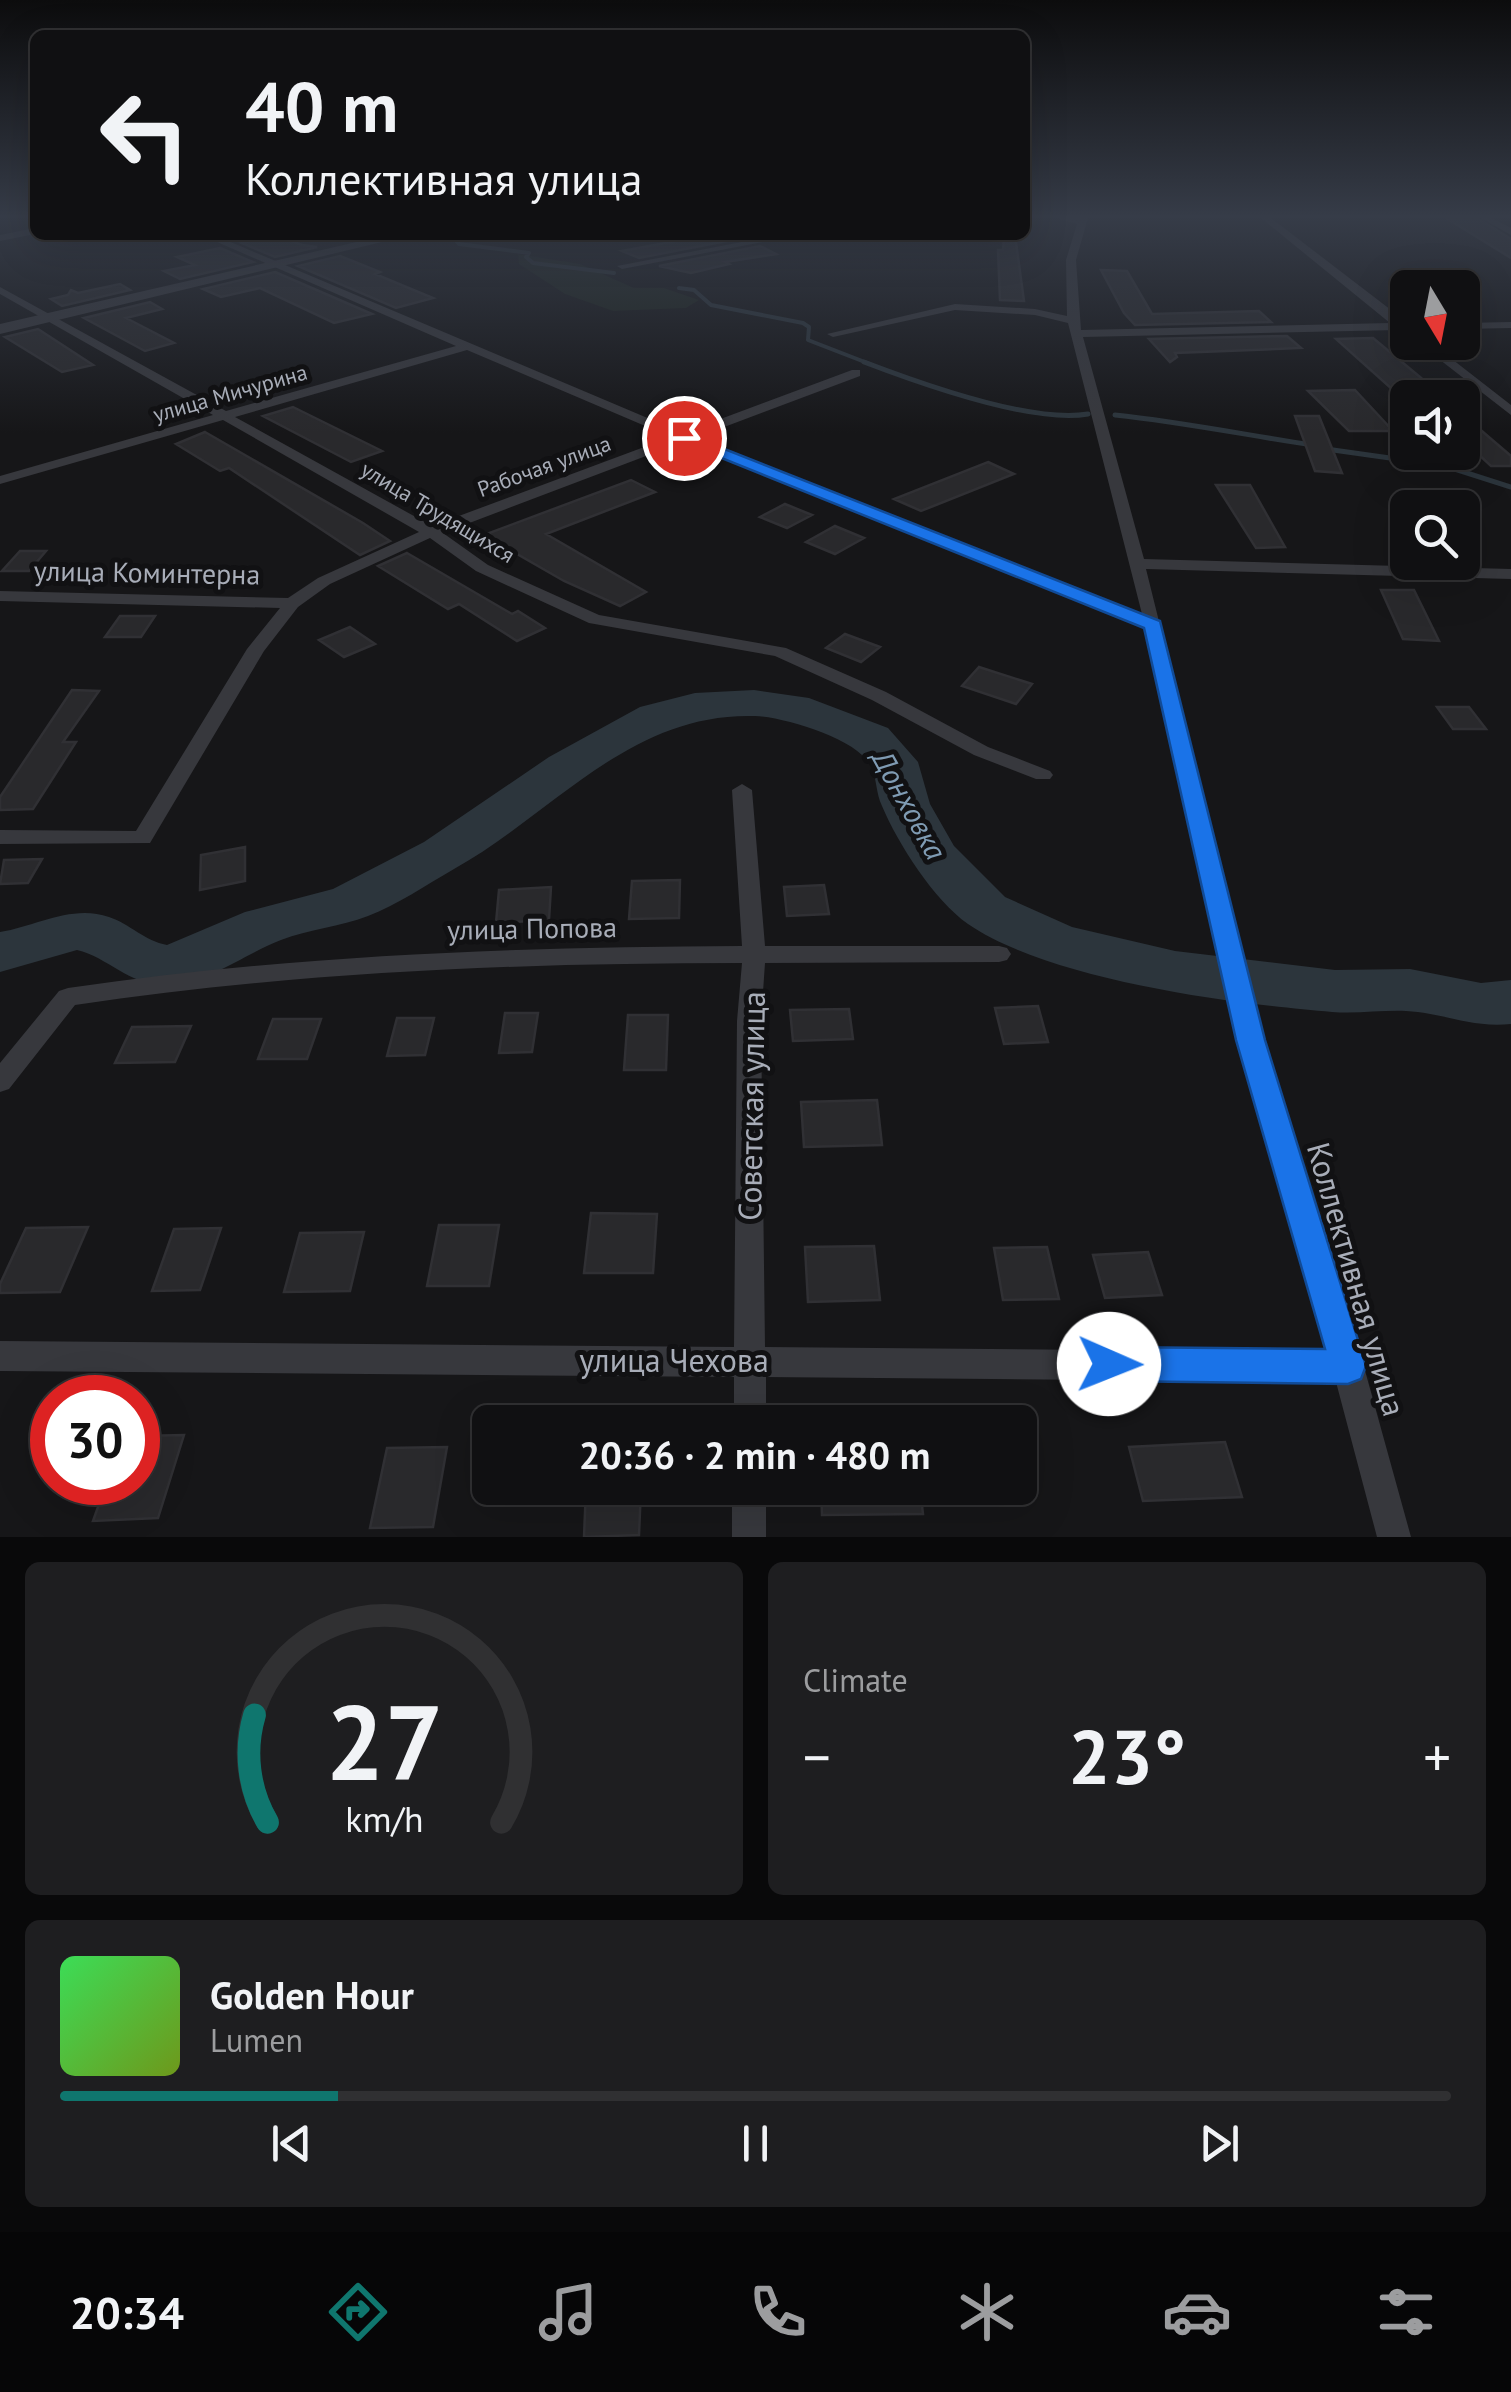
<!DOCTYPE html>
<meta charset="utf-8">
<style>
body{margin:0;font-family:"PT Sans",sans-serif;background:#1e1e20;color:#f1f3f6;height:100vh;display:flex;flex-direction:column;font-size:38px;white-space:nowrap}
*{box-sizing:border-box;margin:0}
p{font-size:32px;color:#9c9d9f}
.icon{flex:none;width:55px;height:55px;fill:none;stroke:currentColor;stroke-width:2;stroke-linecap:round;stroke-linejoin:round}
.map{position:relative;height:1537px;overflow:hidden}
.sheet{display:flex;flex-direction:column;gap:25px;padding:25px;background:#09090a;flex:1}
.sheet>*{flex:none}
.guide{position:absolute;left:30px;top:30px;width:1000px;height:210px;border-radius:15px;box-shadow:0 10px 40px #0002,0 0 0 2px #303032;background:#101012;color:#f1f3f6;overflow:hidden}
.needle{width:65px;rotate:170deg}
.tools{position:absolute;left:1390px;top:270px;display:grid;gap:20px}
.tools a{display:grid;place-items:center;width:90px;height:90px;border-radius:15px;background:#101012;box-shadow:0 10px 40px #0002,0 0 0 2px #303032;font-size:50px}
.speed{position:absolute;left:30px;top:1375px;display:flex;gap:20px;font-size:50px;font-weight:700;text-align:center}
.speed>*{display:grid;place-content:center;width:130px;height:130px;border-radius:50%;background:#101012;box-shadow:0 10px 40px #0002,0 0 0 2px #303032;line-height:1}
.speed .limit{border:15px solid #d22;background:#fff;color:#111}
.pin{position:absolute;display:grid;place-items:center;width:85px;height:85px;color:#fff;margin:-42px;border:5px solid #fff;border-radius:50%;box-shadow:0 2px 10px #0007}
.me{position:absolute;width:110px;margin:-55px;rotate:91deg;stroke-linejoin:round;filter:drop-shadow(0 0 8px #0008)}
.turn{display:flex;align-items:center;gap:35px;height:210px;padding:0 50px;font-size:45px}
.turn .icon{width:130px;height:130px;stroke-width:2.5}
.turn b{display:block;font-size:70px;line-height:85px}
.big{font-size:75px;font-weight:700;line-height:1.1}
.sheet .widget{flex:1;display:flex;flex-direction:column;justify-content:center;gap:15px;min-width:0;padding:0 35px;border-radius:15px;background:#1e1e20}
.sheet .dial{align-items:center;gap:0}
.dial svg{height:260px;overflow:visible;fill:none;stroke:#303032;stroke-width:7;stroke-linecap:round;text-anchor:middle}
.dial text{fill:#f1f3f6;stroke:none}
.song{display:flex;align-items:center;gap:30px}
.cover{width:120px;height:120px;border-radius:15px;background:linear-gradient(135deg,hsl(130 70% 55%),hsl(80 70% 35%))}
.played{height:10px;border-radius:5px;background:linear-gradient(90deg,#0f766e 20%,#303032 20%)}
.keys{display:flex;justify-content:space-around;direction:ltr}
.heat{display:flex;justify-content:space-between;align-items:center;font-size:55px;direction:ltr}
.sheet .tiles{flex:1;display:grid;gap:25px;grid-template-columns:1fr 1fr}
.widget:last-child{grid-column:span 2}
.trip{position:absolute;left:472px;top:1405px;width:565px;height:100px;border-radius:15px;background:#101012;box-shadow:0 10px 40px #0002,0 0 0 2px #303032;font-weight:700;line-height:100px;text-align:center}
.menu{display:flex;height:160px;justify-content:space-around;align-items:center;background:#060607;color:#9c9d9f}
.menu .icon{width:70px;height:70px}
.menu .active{color:#0f766e}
.menu b{font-size:45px;color:#f1f3f6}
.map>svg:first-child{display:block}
.green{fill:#1c231d}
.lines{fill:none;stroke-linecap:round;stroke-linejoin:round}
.stream-far1{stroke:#2c353c;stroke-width:4}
.stream{stroke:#2c353c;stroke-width:5}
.river{fill:#2c353c;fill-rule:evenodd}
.building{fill:#29292c;stroke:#303034;stroke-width:2.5}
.minor{fill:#37383d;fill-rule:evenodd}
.tertiary{fill:#37383d;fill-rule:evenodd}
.route{fill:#1a73e8;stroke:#114b97;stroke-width:2.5}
.labels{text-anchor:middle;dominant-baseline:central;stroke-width:10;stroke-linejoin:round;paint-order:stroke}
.far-street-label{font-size:22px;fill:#a8adb8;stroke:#111113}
.street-label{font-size:28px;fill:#a8adb8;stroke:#111113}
.water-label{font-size:30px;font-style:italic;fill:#7f9bb3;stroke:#111113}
.near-street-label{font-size:32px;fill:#a8adb8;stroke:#111113}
</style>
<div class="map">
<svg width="1511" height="1537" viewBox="0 0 1511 1537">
<rect width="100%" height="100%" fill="#161618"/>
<!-- green -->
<path class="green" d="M 518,254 L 580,264 L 634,288 L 664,288 L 699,300 L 686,308 L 613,311 L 565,294 L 519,264 Z"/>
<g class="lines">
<!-- stream-far1 -->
<path class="stream-far1" d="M 451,235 L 459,244 L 529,253 L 526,257 L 533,263 L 614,273
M 679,288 L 694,290 L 711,305 L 803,323 L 809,327 L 808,340 L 870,364"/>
<!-- stream -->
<path class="stream" d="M 864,362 C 919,383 1031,424 1088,414
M 1115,415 C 1182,422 1246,435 1312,445
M 1326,449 L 1397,459 L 1414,456 L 1511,487"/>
<!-- river -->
<path class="river" d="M 754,690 L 809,698 L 888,728 L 918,762 L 930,804 L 954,846 L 1005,897 L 1072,927 L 1175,951 L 1335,970 L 1410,969 L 1481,983 L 1511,980 L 1511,1024 C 1469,1028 1445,1013 1406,1011 C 1382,1010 1357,1014 1332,1012 C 1233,1004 1050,980 968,924 C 934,900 898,844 882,806 C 876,794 877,779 871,766 C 858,739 784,717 755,716 C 630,712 554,813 454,869 C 426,885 397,905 368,916 C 340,927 309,929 281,940 C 244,954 208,984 167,985 C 129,986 108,957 77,950 L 0,972 L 0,932 C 37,926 72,904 109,917 C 130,924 145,941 167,945 L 245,912 L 333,889 L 424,842 L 549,757 L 640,707 L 695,693 Z"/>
</g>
<!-- building -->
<path class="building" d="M 1446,218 L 1477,218 L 1511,239 L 1511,258 Z
M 276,235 L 302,245 L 317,247 L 275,257 L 242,243 Z
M 709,235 L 742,238 L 639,258 L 622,251 Z
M 1004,235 L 1015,235 L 1024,301 L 1000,300 L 998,250 L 1003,250 Z
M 760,246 L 776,254 L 725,262 L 729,264 L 691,273 L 659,266 Z
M 220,248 L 253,262 L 180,279 L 164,271 L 195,265 L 177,257 Z
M 340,256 L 380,272 L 375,274 L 433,298 L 396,308 L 298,266 Z
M 1101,270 L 1127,271 L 1152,314 L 1259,311 L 1271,322 L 1135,325 L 1124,313 Z
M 275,272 L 372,314 L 334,323 L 260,288 L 221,297 L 203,289 Z
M 120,284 L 130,290 L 62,306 L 51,299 L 68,295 L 71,290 L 78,293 Z
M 150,302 L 162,309 L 126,318 L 174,343 L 145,351 L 84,318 Z
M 38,329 L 93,365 L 62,372 L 5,337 Z
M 1287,336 L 1301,348 L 1175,353 L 1177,357 L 1170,362 L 1149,339 Z
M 1373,338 L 1420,377 L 1443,398 L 1402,398 L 1336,339 Z
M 1355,390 L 1393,431 L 1349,431 L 1308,391 Z
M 293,407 L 382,451 L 351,462 L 263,416 Z
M 1462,414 L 1511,456 L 1511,466 L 1491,466 L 1462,439 Z
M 1295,416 L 1319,416 L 1342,473 L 1315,471 Z
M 205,432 L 363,523 L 390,541 L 360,555 L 229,468 L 220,471 L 176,444 Z
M 988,462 L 1014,474 L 921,511 L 894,499 Z
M 631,480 L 655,492 L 546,534 L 646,592 L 620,606 L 564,581 L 484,535 Z
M 1216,485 L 1250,485 L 1285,547 L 1256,548 Z
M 785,504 L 812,515 L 787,528 L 760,517 Z
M 835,526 L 864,538 L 835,554 L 806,542 Z
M 20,551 L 46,551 L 29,571 L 2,571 Z
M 407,553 L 512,614 L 518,611 L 545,628 L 517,641 L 459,604 L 448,609 L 378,566 Z
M 1381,590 L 1414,590 L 1439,641 L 1403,639 Z
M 120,616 L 155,616 L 141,637 L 105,637 Z
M 350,627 L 375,644 L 344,657 L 319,640 Z
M 845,634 L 880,647 L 861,662 L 826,648 Z
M 979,667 L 1032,684 L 1016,704 L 962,686 Z
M 72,690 L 99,691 L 63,742 L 76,742 L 33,809 L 0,810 L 0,797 Z
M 1437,707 L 1469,707 L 1486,729 L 1453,729 Z
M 245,847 L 245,881 L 200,890 L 201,855 Z
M 42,859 L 28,883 L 0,884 L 4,860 Z
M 680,880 L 679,918 L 629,919 L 632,881 Z
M 824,885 L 829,914 L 787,916 L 784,887 Z
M 551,887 L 549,920 L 496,923 L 499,890 Z
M 1038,1006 L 1048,1042 L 1004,1044 L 995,1008 Z
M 849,1009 L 853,1039 L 793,1041 L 790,1010 Z
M 505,1013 L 538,1013 L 532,1052 L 499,1053 Z
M 628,1015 L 668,1015 L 666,1070 L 624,1070 Z
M 397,1018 L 434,1018 L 425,1055 L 387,1056 Z
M 273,1019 L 321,1019 L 307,1059 L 258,1059 Z
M 191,1026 L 175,1062 L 115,1063 L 132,1027 Z
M 877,1100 L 882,1145 L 804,1147 L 801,1102 Z
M 591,1213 L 657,1214 L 653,1273 L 584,1273 Z
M 439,1225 L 499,1225 L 489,1286 L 427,1286 Z
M 88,1227 L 60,1292 L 0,1293 L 0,1284 L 26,1228 Z
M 221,1228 L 200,1290 L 152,1291 L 174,1229 Z
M 364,1232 L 350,1291 L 284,1292 L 300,1233 Z
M 874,1246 L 880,1300 L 808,1302 L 805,1247 Z
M 1047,1247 L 1059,1299 L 1003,1300 L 994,1248 Z
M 1148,1252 L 1162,1295 L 1105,1298 L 1093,1255 Z
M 184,1435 L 158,1518 L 93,1521 L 107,1482 L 138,1482 L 138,1436 Z
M 1225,1442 L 1242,1497 L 1143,1501 L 1129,1447 Z
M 447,1447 L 433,1527 L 370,1528 L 387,1448 Z
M 586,1488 L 641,1488 L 639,1535 L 584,1537 Z
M 821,1488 L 920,1488 L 923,1514 L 822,1515 Z"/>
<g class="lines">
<!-- minor -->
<path class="minor" d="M 1056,218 L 1088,218 L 1076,260 L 1081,330 L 1390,323 L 1261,218 L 1271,218 L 1408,323 L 1406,333 L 1398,330 L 1083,337 L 1144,559 L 1511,569 L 1511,579 L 1146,569 L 1263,1041 L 1364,1367 L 1411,1537 L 1377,1537 L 1336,1382 L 766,1377 L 766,1422 L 734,1422 L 734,1377 L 0,1371 L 0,1341 L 734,1347 L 737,1021 L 742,963 C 518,963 297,972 75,1005 L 9,1089 L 0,1092 L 0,1063 L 59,991 L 68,988 C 293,955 514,947 742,946 L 732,790 L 742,784 L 752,790 L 765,946 L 999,946 L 1007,948 L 1011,954 L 1007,960 L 999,962 L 765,963 L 761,1021 L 765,1347 L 1328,1352 L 1237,1041 L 1145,628 L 683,442 L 443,533 L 488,565 L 599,615 L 786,648 L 886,692 L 988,747 L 1050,771 L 1053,775 L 1050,779 L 1036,779 L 974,755 L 872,700 L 775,656 L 589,623 L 476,571 L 430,538 L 330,584 L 298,607 L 264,651 L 150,843 L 0,844 L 0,830 L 136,831 L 247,649 L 280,608 L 0,601 L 0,591 L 288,598 L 318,578 L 419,532 L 223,420 L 0,484 L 0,476 L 213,415 L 0,294 L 0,287 L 226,411 L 456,346 L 201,235 L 214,235 L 683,433 L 852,370 L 860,370 L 860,376 L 695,438 L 1142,614 L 1068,323 L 1035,315 L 955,310 L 833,337 L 827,334 L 955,304 L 1035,309 L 1067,316 L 1066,260 L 1077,224 ZM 467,350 L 671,437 L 432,526 L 235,417 Z
M 1481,218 L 1492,218 L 1511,228 L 1511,235 Z
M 35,228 L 35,234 L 0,241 L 0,235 Z
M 778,235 L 799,235 L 622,269 L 617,266 Z
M 1511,322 L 1511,328 L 1462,329 L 1462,323 Z
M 1417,342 L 1430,342 L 1511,405 L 1511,415 Z
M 732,1488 L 766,1488 L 766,1537 L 732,1537 Z"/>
<!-- tertiary -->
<path class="tertiary" d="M 387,235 L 411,235 L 0,334 L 0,324 Z"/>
</g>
<!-- sky -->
<linearGradient id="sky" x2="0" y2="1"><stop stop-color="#0c0c0d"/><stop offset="0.5" stop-color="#363c48"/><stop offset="1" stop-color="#363c48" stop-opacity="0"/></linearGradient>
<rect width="1511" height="433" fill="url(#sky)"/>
<!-- route -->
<path class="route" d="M 684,433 L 1160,621 L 1265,1040 L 1366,1366 L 1361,1379 L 1348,1384 L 1109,1381 L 1096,1376 L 1091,1364 L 1096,1352 L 1109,1347 L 1325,1349 L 1236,1040 L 1144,628 L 679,441 L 679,435 Z"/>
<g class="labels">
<!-- far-street labels -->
<g class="far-street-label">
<text transform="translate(230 393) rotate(-16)">улица Мичурина</text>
<text transform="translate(544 466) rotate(-20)">Рабочая улица</text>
<text transform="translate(438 512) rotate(31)">улица Трудящихся</text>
</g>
<!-- street labels -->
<g class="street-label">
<text transform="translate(147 572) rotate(1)">улица Коминтерна</text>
<text transform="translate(532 928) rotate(-1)">улица Попова</text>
</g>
<!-- water labels -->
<g class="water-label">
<text transform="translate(910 804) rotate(61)">Донховка</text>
</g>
<!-- near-street labels -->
<g class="near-street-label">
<text transform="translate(751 1106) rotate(-89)">Советская улица</text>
<text transform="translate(1357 1279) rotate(74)">Коллективная улица</text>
<text x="674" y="1360">улица Чехова</text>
</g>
</g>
</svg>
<div class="tools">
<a><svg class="needle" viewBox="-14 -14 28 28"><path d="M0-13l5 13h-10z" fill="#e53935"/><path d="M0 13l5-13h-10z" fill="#9c9d9f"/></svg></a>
<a><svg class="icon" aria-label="sound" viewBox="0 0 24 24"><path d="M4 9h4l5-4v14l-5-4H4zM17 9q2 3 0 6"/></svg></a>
<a><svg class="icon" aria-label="search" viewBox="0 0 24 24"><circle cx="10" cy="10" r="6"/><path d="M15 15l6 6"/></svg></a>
</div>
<div class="speed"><div class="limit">30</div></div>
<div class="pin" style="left:684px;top:438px;background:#d93025"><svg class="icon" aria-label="arrive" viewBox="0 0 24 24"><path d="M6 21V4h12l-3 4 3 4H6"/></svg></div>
<svg class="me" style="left:1109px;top:1364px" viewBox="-20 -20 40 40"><circle r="19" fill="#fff"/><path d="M0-13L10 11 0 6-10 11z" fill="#1a73e8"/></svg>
<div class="trip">20:36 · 2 min · 480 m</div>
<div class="guide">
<div class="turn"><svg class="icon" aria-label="left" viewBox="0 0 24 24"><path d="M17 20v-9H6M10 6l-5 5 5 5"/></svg><div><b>40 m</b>Коллективная улица</div></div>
</div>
</div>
<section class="sheet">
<div class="tiles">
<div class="widget dial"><svg viewBox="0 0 100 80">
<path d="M14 69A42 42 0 1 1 86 69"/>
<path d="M14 69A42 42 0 0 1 10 36" stroke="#0f766e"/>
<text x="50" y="56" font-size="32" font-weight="700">27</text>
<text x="50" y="72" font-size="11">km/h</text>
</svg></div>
<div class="widget"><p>Climate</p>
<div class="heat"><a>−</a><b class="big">23°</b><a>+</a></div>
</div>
<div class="widget">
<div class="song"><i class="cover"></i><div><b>Golden Hour</b><p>Lumen</p></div></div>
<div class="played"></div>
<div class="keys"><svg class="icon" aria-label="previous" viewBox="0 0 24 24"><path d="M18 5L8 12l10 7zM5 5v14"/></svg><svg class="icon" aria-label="pause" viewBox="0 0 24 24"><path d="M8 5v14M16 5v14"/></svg><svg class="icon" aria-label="next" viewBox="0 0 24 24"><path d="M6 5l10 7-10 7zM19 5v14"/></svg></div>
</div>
</div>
</section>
<nav class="menu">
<b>20:34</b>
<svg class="icon active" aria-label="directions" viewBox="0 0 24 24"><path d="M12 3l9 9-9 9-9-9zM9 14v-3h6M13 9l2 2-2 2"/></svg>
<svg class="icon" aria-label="music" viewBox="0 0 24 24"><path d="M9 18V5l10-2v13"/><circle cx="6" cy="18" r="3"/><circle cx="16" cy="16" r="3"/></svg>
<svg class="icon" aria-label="phone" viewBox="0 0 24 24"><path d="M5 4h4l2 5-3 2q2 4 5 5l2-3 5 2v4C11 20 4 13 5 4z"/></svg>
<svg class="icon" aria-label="climate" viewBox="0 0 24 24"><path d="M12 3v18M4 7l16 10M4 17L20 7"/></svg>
<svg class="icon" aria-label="car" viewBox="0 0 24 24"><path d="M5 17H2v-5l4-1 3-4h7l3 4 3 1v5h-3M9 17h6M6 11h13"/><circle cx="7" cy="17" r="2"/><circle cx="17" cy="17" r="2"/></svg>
<svg class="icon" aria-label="filters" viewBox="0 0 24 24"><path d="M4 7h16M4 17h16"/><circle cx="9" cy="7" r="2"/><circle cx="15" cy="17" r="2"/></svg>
</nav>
